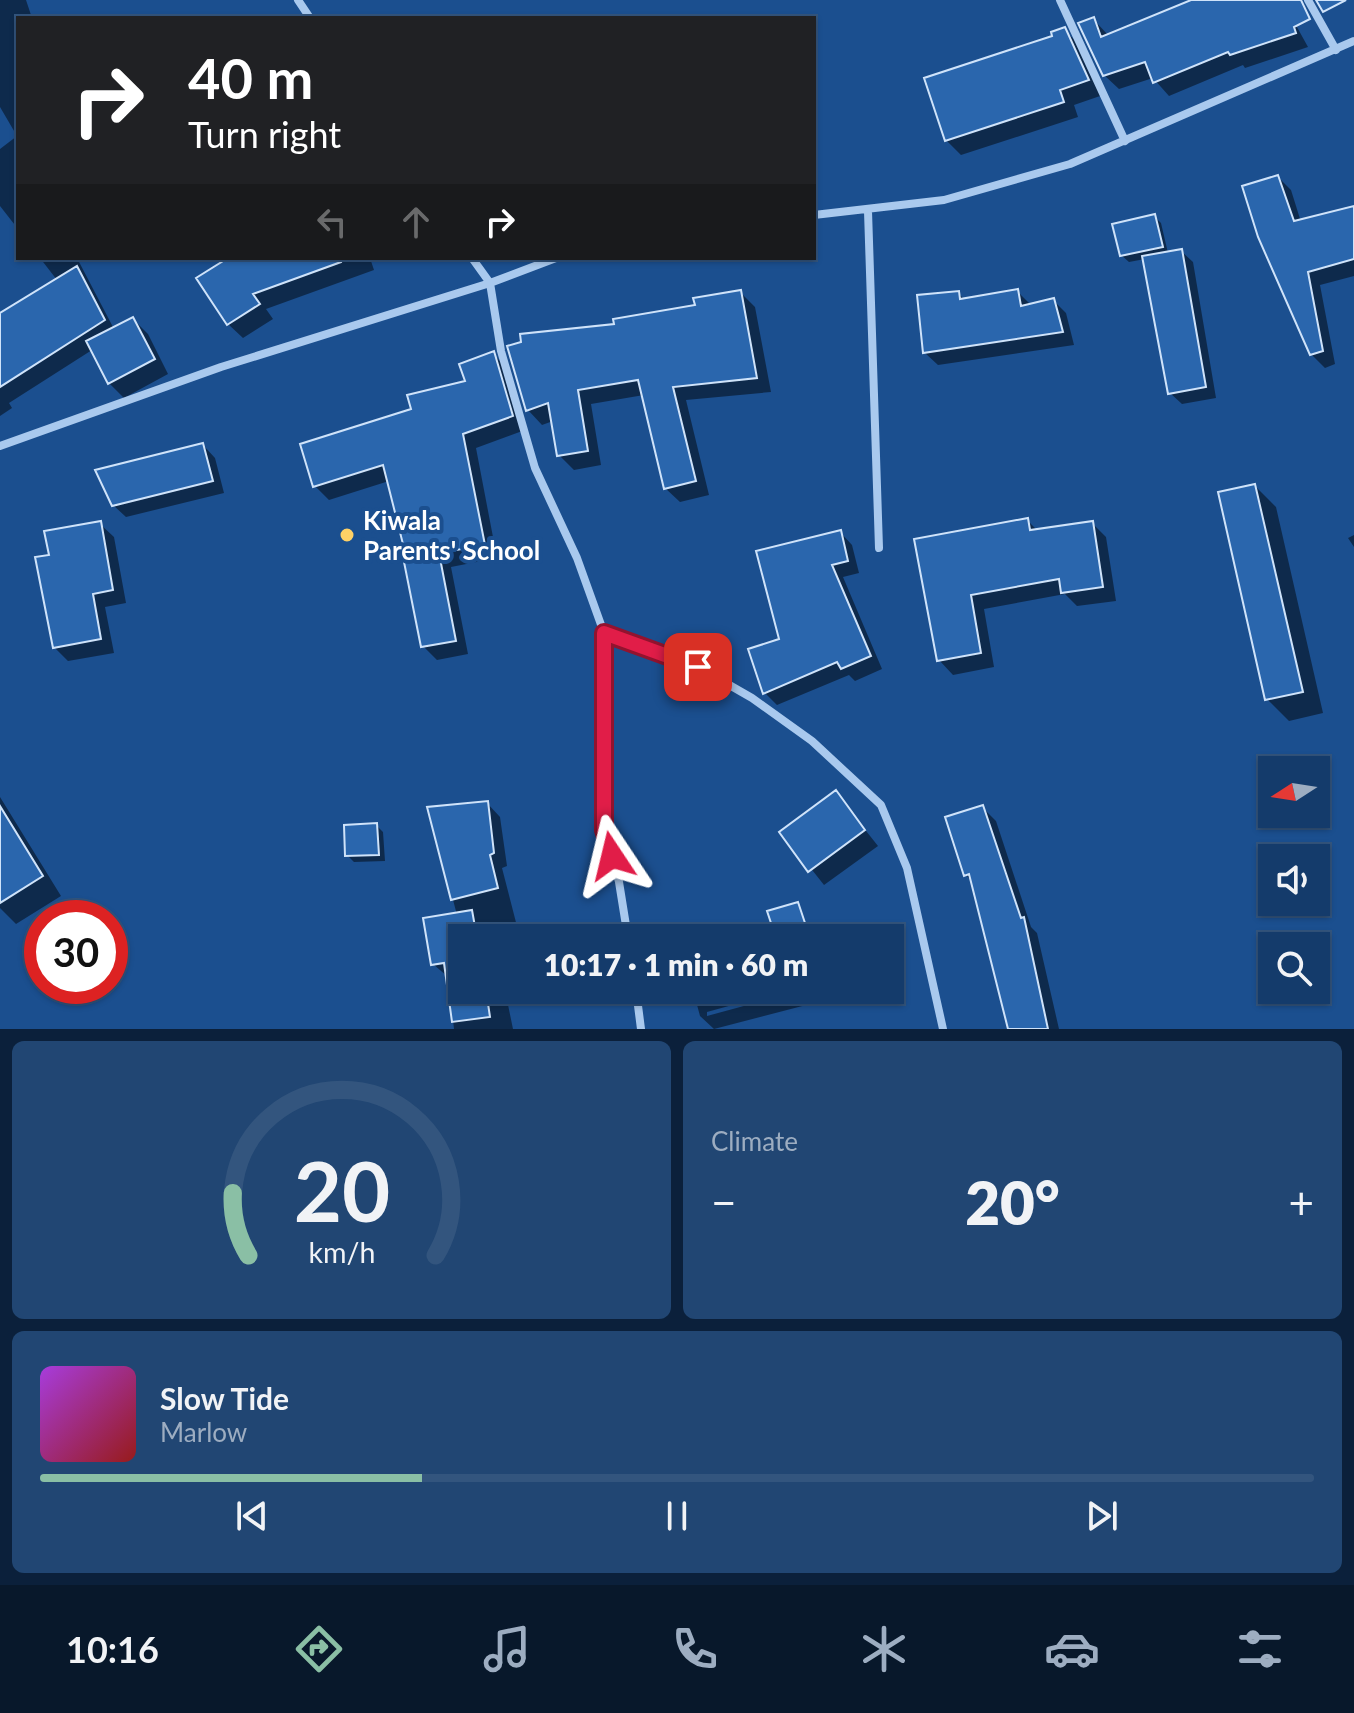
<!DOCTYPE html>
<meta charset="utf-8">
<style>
body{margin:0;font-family:Lato,sans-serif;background:#214673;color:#f1f3f6;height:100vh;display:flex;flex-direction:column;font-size:30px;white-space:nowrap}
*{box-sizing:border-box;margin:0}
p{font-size:26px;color:#9dadc1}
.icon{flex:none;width:44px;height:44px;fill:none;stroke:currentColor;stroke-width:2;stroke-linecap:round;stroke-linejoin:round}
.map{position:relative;height:1029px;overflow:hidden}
.sheet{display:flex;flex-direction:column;gap:12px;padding:12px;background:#0b203b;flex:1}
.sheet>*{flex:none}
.banner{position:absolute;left:16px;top:16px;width:800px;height:244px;border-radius:0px;box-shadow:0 2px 6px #0004,0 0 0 2px #33557e;background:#202124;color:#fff;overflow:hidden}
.needle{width:52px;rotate:258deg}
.buttons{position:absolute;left:1258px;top:756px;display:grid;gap:16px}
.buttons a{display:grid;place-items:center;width:72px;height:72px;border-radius:0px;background:#143b6b;box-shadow:0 2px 6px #0004,0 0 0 2px #33557e;font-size:40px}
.speed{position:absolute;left:24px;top:900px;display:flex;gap:16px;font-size:40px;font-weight:700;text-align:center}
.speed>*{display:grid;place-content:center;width:104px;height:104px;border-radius:50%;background:#143b6b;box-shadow:0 2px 6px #0004,0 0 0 2px #33557e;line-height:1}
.speed .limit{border:12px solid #d22;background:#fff;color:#111}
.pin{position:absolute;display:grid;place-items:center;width:68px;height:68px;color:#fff;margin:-34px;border-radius:16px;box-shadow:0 4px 12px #0006}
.me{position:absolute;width:88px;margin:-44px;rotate:350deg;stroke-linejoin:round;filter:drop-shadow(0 0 6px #0008)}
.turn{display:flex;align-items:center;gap:28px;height:168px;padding:0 40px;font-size:36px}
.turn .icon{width:104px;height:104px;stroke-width:2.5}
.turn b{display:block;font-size:56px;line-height:68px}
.lanes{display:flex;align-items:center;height:76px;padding:0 40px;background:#0003;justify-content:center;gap:40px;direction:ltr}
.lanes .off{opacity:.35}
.big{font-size:60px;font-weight:800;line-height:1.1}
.sheet .widget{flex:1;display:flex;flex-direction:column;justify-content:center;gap:12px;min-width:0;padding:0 28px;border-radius:12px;background:#214673}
.sheet .dial{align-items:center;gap:0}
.dial svg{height:208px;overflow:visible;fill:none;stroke:#33557e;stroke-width:7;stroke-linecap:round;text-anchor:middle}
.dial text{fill:#f1f3f6;stroke:none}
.song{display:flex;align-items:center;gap:24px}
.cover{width:96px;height:96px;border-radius:12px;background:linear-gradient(135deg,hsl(280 70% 55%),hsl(0 70% 35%))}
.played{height:8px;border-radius:4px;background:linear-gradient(90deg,#8abfa5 30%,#33557e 30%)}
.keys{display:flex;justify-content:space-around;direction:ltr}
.heat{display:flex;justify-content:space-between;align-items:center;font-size:44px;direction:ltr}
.sheet .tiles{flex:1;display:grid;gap:12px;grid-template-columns:1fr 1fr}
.widget:last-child{grid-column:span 2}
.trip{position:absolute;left:448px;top:924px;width:456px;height:80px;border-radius:0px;background:#143b6b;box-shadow:0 2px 6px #0004,0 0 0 2px #33557e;font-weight:800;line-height:80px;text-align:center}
.tab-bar{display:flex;height:128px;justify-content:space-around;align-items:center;background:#08182b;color:#9dadc1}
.tab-bar .icon{width:56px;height:56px}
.tab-bar .active{color:#8abfa5}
.tab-bar b{font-size:36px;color:#f1f3f6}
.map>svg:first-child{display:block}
.shadow{fill:#0007}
.building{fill:#2a66ad;stroke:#cfe3fa;stroke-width:2}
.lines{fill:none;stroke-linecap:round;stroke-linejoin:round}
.minor{stroke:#a9c9ee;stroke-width:8}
.route-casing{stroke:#92132f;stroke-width:20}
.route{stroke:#e11d48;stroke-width:14}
.poi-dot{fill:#ffd166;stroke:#1b4f8f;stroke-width:3}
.labels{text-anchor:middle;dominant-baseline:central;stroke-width:8;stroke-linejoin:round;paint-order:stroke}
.poi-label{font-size:26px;font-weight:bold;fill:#fff;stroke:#1b4f8f;text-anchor:start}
</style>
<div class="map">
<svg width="1354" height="1029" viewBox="0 0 1354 1029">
<rect width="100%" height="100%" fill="#1b4f8f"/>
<!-- shadow -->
<path class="shadow" d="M 0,0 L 26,0 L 32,18 L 18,18 L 18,229 L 0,206 L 0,149 L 17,136 L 0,107 Z
M 1196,0 L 1282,0 L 1308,47 L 1245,68 L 1243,65 L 1169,96 L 1153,78 L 1119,89 L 1104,75 L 1094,20 L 1109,36 Z
M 1064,30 L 1079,44 L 1103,95 L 1074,105 L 1078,117 L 961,155 L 946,140 Z
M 1278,177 L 1291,190 L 1301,222 L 1354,208 L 1354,276 L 1320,285 L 1335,364 L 1325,368 L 1311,354 Z
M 1154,216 L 1161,223 L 1168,253 L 1181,251 L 1193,262 L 1216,398 L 1182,404 L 1170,393 L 1145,259 L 1129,262 L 1121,255 Z
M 40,258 L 77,258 L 114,329 L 133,319 L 148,334 L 168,374 L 124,398 L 109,383 L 92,350 L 9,403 L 12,408 L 0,416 L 0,315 L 57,280 Z
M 232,258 L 370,258 L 374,270 L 266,309 L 273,319 L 243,338 L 228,324 Z
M 740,292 L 755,307 L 771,392 L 686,400 L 709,495 L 680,502 L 665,488 L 644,395 L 591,404 L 601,465 L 574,470 L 559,455 L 553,421 L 542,425 L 528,410 L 510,348 L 697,307 Z
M 1018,292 L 1032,306 L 1053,300 L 1066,313 L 1074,345 L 938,365 L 925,353 L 958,293 L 965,300 Z
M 493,354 L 507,368 L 525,430 L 476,448 L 497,558 L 451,567 L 468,654 L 437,660 L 423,646 L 409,558 L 389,481 L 329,500 L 315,486 L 413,411 L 468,382 Z
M 203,445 L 215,458 L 224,493 L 126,517 L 113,505 Z
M 1255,486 L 1276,507 L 1323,713 L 1289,721 L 1267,699 Z
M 1027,520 L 1038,531 L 1092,523 L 1106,537 L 1116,601 L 1077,606 L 1065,594 L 984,609 L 994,667 L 953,675 L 939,660 L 916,541 Z
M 100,524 L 114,537 L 126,603 L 105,607 L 114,653 L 68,661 L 54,647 L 51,556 Z
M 840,532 L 852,545 L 859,573 L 843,577 L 882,669 L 855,681 L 849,675 L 777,705 L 765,693 Z
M 1354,535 L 1354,547 L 1348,538 Z
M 836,793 L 878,846 L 824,885 L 782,832 Z
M 0,797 L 61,896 L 16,924 L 0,908 Z
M 487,803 L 500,817 L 507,866 L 502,868 L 520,938 L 462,938 L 462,990 L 505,990 L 513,1029 L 454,1029 L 448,977 L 433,964 L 457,915 L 429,809 Z
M 982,807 L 996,821 L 1031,927 L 1037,933 L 1059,1029 L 1010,1029 L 972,881 L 966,875 Z
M 376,825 L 383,832 L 385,861 L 354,862 L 347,855 Z
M 805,927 L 816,938 L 765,938 Z
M 693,990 L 787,990 L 707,1012 L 707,1016 L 802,990 L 835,990 L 837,997 L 714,1029 L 700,1016 Z"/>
<!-- building -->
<path class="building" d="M 1191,0 L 1301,0 L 1310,19 L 1294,27 L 1296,33 L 1230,55 L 1228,52 L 1153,83 L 1145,62 L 1103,76 L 1078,23 L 1094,17 L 1101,37 Z
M 1316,0 L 1346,0 L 1323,12 Z
M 1065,27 L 1089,80 L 1060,90 L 1064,102 L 945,141 L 924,78 L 1052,36 L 1051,32 Z
M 1278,175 L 1294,221 L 1354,206 L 1354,259 L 1308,272 L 1323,351 L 1310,355 L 1258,237 L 1242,186 Z
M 1155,214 L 1163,247 L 1120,256 L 1112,224 Z
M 1182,249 L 1206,387 L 1168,394 L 1142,256 Z
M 228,258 L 340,258 L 341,262 L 253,294 L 260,304 L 227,325 L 196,278 Z
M 77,266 L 105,320 L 0,387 L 0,313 Z
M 1018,289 L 1021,306 L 1054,298 L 1063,332 L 923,353 L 917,295 L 959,291 L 960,299 Z
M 741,290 L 757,378 L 673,387 L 696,481 L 664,489 L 638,380 L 578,390 L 588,451 L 557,456 L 548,403 L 526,411 L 507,346 L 521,342 L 520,334 L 614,324 L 613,319 L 695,305 L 693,298 Z
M 133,317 L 155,359 L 108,384 L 86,341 Z
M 494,351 L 513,416 L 463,434 L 485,545 L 439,553 L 456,641 L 421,647 L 403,557 L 406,556 L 383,465 L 313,487 L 300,444 L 411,409 L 407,395 L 465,381 L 459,364 Z
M 203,443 L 213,481 L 112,506 L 95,470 Z
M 1255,484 L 1303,692 L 1265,700 L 1218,492 Z
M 1028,518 L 1030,530 L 1093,521 L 1103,587 L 1061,593 L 1059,579 L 971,595 L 981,653 L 937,661 L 914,539 Z
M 101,521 L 113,590 L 93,594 L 101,639 L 53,648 L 35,557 L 49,555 L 44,531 Z
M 841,530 L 848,561 L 832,565 L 871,656 L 841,669 L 837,662 L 763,694 L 748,649 L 779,639 L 756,551 Z
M 836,790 L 865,830 L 808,872 L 779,832 Z
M 488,801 L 494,853 L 490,855 L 498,888 L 451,900 L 427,807 Z
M 983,805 L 1021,918 L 1024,917 L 1048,1029 L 1008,1029 L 969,874 L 964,876 L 945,817 Z
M 0,806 L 43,876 L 0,903 Z
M 377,823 L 379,855 L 345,856 L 344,825 Z
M 798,902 L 810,938 L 776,938 L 767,911 Z
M 472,910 L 477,938 L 462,938 L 462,990 L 486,990 L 490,1017 L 452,1022 L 444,963 L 431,965 L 423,918 Z"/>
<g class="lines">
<!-- minor -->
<path class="minor" d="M 298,0 L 310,18
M 1060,0 L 1125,141
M 1308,0 L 1336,50
M 868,211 L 879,548
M 814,215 L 944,200 L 1070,164 L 1354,41
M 472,258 L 490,283 L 501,351 L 535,468 L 577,558 L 604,633 L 698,667 L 752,698 L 812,741 L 881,805 L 907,868 L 943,1029
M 0,446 L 221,367 L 490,283 L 556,258
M 604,633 L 604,830 L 619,882 L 628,938
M 636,990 L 641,1029"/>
</g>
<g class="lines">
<!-- route casing -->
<g class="route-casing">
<path id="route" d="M 612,856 L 604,830 L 604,633 L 698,667"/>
</g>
<!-- route -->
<use href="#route" class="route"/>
</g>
<!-- markers -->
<circle class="poi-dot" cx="347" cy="535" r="8"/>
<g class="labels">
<!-- poi labels -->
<g class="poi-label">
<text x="363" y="520">Kiwala<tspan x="363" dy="30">Parents' School</tspan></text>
</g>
</g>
</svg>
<div class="buttons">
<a><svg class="needle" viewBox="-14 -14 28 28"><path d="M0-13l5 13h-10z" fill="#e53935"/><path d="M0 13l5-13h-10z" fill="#9dadc1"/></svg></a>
<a><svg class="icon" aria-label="sound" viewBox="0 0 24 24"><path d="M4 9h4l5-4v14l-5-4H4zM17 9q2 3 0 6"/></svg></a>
<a><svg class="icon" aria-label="search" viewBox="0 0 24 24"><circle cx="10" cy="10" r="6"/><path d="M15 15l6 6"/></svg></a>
</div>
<div class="speed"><div class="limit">30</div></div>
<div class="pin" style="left:698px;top:667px;background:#d93025"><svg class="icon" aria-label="arrive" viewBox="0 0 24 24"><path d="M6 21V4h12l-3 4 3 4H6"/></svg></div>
<svg class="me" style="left:612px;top:856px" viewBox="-20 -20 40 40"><path d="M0-17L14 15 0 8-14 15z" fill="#e11d48" stroke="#fff" stroke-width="4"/></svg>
<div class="trip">10:17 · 1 min · 60 m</div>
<div class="banner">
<div class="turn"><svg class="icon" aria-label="right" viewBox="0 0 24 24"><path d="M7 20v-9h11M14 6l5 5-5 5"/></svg><div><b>40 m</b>Turn right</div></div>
<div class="lanes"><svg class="icon off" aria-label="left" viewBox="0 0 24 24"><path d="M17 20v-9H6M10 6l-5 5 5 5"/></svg><svg class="icon off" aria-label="ahead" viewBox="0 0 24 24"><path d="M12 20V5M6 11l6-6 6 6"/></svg><svg class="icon" aria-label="right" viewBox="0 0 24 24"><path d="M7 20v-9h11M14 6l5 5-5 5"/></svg></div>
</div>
</div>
<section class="sheet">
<div class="tiles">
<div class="widget dial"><svg viewBox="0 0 100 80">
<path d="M14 69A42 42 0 1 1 86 69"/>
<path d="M14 69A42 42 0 0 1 8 45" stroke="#8abfa5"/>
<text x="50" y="56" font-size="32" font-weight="700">20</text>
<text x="50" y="72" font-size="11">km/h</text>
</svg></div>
<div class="widget"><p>Climate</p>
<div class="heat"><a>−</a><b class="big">20°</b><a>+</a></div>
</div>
<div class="widget">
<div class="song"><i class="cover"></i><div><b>Slow Tide</b><p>Marlow</p></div></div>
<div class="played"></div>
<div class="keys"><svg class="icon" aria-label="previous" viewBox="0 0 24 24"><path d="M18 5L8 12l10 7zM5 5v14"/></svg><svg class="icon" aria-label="pause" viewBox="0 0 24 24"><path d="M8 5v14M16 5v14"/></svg><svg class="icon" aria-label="next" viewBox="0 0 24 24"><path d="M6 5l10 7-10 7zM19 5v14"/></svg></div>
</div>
</div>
</section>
<nav class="tab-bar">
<b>10:16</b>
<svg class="icon active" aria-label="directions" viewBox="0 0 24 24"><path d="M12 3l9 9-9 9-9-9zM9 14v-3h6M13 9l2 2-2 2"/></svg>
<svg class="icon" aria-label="music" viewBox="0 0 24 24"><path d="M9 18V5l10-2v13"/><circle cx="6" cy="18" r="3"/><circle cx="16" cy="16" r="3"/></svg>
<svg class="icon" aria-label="phone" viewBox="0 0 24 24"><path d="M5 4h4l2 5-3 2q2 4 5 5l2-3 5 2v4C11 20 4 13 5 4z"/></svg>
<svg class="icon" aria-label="climate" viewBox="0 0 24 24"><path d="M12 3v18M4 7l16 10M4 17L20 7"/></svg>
<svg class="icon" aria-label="car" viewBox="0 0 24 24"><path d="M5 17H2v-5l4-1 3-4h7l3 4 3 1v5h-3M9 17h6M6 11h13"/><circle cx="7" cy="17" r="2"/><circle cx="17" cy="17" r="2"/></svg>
<svg class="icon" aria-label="filters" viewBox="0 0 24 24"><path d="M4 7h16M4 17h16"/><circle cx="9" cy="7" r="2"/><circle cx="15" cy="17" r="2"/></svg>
</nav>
